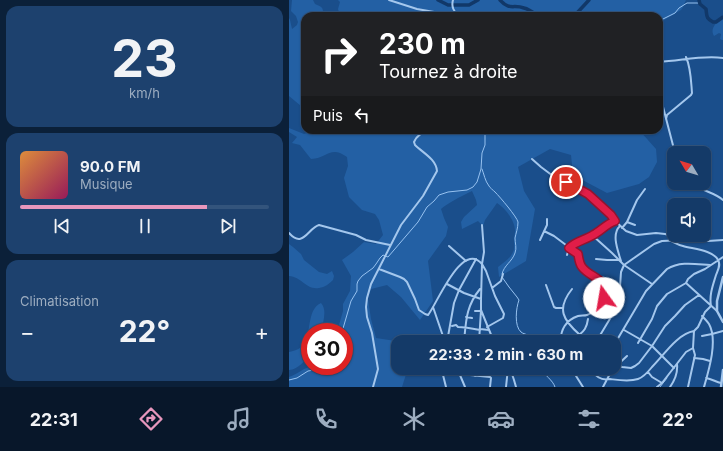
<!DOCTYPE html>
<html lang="fr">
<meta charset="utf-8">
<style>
body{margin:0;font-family:Inter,sans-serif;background:#1d416e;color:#f1f3f6;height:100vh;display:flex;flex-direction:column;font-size:15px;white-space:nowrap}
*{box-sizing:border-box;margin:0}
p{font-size:13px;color:#9dadc0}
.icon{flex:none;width:22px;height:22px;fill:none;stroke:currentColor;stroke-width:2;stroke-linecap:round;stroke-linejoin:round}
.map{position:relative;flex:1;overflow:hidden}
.sheet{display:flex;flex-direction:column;gap:6px;padding:6px;background:#0b2039;width:289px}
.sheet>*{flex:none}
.hud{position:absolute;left:12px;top:12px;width:362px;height:122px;border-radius:12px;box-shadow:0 1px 3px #0004,0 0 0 1px #33547c;background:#202124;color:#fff;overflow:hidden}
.needle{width:26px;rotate:308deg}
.fabs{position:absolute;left:378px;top:146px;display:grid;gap:8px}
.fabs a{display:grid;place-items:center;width:44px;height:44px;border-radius:8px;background:#143a68;box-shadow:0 1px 3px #0004,0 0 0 1px #33547c;font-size:20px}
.speed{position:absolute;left:12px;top:323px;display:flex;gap:8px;font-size:20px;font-weight:700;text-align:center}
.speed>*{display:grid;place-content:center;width:52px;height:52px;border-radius:50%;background:#143a68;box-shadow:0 1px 3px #0004,0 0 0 1px #33547c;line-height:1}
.speed .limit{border:6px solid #d22;background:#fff;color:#111}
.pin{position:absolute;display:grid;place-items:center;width:34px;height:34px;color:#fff;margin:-17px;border:2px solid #fff;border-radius:50%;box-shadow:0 1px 4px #0007}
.me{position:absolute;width:44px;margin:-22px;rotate:347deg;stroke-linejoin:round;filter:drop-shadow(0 0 3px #0008)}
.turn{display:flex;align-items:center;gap:14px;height:84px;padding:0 12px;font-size:18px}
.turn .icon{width:52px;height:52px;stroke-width:2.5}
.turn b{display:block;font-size:28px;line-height:34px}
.then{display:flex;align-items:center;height:38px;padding:0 12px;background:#0003;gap:8px;font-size:15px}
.big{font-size:30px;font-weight:700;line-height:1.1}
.sheet .card{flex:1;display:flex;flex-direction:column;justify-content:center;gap:6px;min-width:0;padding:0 14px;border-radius:12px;background:#1d416e}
.sheet .dial{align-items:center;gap:0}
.dial b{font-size:52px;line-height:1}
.song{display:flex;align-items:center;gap:12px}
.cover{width:48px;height:48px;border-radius:6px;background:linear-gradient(135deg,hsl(30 70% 55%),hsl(330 70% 35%))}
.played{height:4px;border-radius:2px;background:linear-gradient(90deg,#e797bd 75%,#33547c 75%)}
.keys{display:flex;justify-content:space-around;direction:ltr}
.heat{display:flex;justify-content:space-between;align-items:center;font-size:22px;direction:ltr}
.trip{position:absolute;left:102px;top:335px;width:230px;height:40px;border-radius:12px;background:#143a68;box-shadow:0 1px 3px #0004,0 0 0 1px #33547c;font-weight:700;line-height:40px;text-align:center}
.tabs{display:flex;height:64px;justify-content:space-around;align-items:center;background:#08172a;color:#9dadc0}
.tabs .icon{width:28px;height:28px}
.tabs .current{color:#e797bd}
.tabs b{font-size:18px;color:#f1f3f6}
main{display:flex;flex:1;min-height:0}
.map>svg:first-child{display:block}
.green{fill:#2360a4}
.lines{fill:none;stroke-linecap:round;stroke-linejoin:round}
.stream{stroke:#97c2f0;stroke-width:1}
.river{stroke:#113869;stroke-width:3.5}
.minor{stroke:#a4c7ed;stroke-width:2}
.tertiary{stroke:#a4c7ed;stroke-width:2.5}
.route-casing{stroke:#92132f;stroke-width:10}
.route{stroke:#e11d48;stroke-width:7}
</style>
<main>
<section class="sheet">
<div class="card dial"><b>23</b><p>km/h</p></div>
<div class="card">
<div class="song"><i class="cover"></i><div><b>90.0 FM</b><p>Musique</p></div></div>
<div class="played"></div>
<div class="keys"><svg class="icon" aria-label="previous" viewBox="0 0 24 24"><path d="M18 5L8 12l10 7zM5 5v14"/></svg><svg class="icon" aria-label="pause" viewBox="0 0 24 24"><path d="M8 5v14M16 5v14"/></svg><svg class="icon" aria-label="next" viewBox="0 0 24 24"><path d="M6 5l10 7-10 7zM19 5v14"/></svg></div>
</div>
<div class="card"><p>Climatisation</p>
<div class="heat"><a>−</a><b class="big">22°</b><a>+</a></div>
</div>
</section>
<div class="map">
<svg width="434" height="387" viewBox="0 0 434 387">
<rect width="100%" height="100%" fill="#1a4e8b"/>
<!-- green -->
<path class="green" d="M 3,0 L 24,0 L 26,4 C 28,5 31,6 32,7 C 35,9 33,13 36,16 L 16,16 L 16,107 L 15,107 L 12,106 L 0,96 L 0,18 L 1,20 L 3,29 L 8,25 L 9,22 L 7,16 L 2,11 Z
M 49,0 L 397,0 L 394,7 L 392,10 L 370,23 L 370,16 L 54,16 L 50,12 L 49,9 L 51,2 Z
M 434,15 L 434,40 L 433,40 L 431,39 L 432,34 L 430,33 L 425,36 C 420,27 429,23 434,15 Z
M 0,128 L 15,134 L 18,133 L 19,130 L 350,130 L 367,149 L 368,162 L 360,177 L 350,184 L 318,193 L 284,175 L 282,155 L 261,149 L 229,167 L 235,191 L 246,209 L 237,261 L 210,277 L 209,267 C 214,263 221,259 224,252 C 226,248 225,244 225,240 C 225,237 226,234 226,231 C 226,220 216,208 208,203 L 196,220 L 194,226 L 189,221 L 173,229 L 172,222 L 175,217 L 188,205 L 187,200 L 183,191 C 178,193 174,196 169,198 C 162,202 158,204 152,209 L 155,218 L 159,227 L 157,236 L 139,261 L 144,301 L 131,320 L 112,297 L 98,285 L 82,289 L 79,299 L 82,319 L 87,338 L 113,342 L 109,342 L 109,368 L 119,368 L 113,387 L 0,387 L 0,377 C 9,374 14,368 23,366 L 55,366 L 55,332 L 48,332 L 54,311 L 54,304 L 61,291 L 62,276 L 53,260 L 64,252 L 75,242 L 87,244 L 94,235 L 90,220 L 86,214 L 73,210 L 60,197 L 55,178 L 59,166 L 58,157 C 41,145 39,158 22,159 L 11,145 L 3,143 L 8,137 L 0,132 Z
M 0,244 L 4,247 L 12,254 L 15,260 L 30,272 L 38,274 L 43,271 L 45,276 L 44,280 C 40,284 36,287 30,288 C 17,290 13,277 0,276 Z
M 32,303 C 39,311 33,322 33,332 L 21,332 C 21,338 22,346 21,352 C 19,359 8,370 0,370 L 0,352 C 4,351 9,350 12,347 C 24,338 16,310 32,303 Z"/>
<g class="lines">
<!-- stream -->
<path class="stream" d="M 370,21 L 386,13 L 390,8 L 398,3 L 411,3
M 193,169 C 195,174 196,181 200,186 C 201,188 204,190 206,192 C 211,197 228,217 229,222 C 229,228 227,233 226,238 C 226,243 228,248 226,253 C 223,262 215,265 213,274
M 213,277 L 220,287 L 228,297 L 230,300 C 227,308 225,326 232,332 C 234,334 238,334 240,336 C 243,337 246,340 248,342
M 53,332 L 62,301 L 68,291 L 68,284 L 69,281 L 73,276 L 84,268 L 87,264 L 91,258 L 94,255 L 99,257 L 129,222 L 138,207 L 145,201 L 150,195 L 159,192 L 178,190 L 184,187 L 188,182 L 192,169 L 193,153 L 196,145 L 196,132 L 197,130
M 251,368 C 255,375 264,380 266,387
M 0,380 L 8,378 L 19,371 L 25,370 L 32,370 L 38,366
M 371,387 L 378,378"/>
<!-- river -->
<path class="river" d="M 149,0 L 159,5 L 180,5 L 189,0
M 211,0 C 221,11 224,4 235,8 C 240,9 245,13 249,16
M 410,0 L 411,4 L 417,9 C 418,17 417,18 424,22 L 427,22 L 434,17
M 284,16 L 288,13 L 300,0"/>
<!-- minor -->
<path class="minor" d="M 100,0 L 128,9 L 168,16
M 164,0 C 162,7 165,11 169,16
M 370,62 C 392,61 412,55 434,58
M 370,99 L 373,103 L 386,153
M 377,119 L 378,115 L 402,95 L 403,93 C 402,81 402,68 397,57
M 243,159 L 252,167 L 264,176 L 294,191 L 299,194 L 322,215 L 326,221 L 337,231 L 348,235 L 367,233 L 376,234 L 397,239 L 419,241 L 434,240
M 403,183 C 412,191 425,192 434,200
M 338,222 L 346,225
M 193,225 L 195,252 L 193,264 L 197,271 L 206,296 L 215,314 L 214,318 L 198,327
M 331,226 C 322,234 329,251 332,261
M 333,228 L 338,222 L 348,200 L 356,189
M 255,231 L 265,236 L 289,254 C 290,259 290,262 292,266 C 298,275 317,280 317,292 C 317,296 315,299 312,303 C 309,307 304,313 298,315 C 295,316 292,315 289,316 C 277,320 271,330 272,342
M 0,233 C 14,249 19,228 30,225 L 67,235 L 77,240 L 101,245
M 303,235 L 323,253 L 335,265 L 363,284
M 251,240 L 258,225 L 258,219
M 380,240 C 385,242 389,245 394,246 C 404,249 424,250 429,260 C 432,265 429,270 427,275 C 424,285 420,295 422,306 L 416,312 L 409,327 L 405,331 L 404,348 L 406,355 L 399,387
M 160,246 L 177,261
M 278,255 L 280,248 L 285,243 L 303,235 L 317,225 L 326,221
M 307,259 L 318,260 L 329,260
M 90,269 L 111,277 L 115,279 L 118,282 L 126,299 L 130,310 L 136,314 L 139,315 C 148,304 173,240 193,264 L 192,299 L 192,310 L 205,342
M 397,283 L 428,311
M 158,284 L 175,293 L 192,299
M 257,285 L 265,307 L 267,308 L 273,308
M 203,288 L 212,281 L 214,274
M 283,289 C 267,309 274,320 291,335 L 292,337 L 297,342
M 144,307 L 156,342
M 307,309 L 311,313
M 186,311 L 191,311 L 192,310 L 190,342
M 413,316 C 416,319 418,321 420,324 C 429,340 420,370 415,387
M 177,317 L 183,318
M 163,326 L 167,325 L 169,327 C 173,327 186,329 191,330
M 191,329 L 200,330
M 335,330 L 363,346 L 385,368
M 413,336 L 423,334 L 434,331
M 255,339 L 272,338
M 158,342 L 165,303 L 170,290 L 187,259
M 175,342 C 177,321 177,306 191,289
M 284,342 C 290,332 297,334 299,319
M 307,342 L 325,312 L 327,307 L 331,287 L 332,272 L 335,265 L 365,244 L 373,241 L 395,240
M 349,343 L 363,319 L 368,306 L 378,294 L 397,283 L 399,279 L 405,274 L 416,269 L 434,257
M 325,349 L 328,340 L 357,291 L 378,269 C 391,261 406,264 421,265
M 405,358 L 414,359 L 421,361
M 325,359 L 329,364 L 333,367 L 342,368 L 346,366 L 350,363 L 363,346 L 376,326 L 386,316 L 396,305 L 410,295
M 154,368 L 154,375 L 157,387
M 168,368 L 176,387
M 221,368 L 225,380 L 227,387
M 282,368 L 294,387
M 303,368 C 305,376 312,381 321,379 C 329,380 340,382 349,379 C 355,377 359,372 363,367 C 375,355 388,334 405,331
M 359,372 L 363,377 L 373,383
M 154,375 L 171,374 L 201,377 L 202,378 L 201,387
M 186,376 L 188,368
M 417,378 C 423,379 427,382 432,383
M 84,387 L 89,369 L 83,333 L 78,317 L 77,307 L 78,298 L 82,284 L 112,225 L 134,196 L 148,171 C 147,159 134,153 126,145 L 125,142 C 128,135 133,133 140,130
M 217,387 L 219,368
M 314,387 L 323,370 L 338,356
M 368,387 L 373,383 L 397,352 L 404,348
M 381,387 C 386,380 389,373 388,364"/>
<!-- tertiary -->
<path class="tertiary" d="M 434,277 L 428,301 L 428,311 L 434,322
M 432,387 L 434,370"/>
</g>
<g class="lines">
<!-- route casing -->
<g class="route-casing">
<path id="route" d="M 277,182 L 299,194 L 322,215 L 326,221 C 317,224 312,231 304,235 C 296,240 287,241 280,248 L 289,254 C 290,259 290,263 293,267 C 301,278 323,280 315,298"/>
</g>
<!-- route -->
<use href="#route" class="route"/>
</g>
</svg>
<div class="fabs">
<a><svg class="needle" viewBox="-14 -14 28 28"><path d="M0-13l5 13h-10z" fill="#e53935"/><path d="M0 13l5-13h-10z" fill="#9dadc0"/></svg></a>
<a><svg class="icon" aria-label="sound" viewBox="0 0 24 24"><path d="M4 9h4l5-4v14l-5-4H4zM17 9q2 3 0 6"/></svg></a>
</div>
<div class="speed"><div class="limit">30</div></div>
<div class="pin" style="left:277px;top:182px;background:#d93025"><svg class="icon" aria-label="arrive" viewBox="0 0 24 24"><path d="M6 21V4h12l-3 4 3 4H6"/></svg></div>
<svg class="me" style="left:315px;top:298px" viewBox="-20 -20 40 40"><circle r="19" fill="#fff"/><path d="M0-13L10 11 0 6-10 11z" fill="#e11d48"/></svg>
<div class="trip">22:33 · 2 min · 630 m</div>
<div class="hud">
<div class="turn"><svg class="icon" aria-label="right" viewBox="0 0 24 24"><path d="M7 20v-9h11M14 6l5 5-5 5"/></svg><div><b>230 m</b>Tournez à droite</div></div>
<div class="then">Puis<svg class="icon" aria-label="left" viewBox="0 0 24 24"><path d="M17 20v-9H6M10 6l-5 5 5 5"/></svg></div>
</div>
</div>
</main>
<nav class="tabs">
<b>22:31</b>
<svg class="icon current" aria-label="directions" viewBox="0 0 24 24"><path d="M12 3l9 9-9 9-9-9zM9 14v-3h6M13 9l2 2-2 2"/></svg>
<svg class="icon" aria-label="music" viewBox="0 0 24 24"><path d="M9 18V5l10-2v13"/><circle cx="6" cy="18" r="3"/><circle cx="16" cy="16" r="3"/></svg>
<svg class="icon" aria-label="phone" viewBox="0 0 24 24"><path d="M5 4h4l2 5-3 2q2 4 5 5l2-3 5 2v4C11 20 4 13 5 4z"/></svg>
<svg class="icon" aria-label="climate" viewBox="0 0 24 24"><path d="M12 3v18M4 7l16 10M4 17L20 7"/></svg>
<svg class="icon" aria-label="car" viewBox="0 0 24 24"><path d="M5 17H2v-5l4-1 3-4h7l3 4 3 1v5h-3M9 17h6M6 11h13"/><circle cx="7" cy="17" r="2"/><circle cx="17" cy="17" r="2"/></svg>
<svg class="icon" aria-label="filters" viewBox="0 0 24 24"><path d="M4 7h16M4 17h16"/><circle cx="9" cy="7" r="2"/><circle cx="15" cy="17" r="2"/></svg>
<b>22°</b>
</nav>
